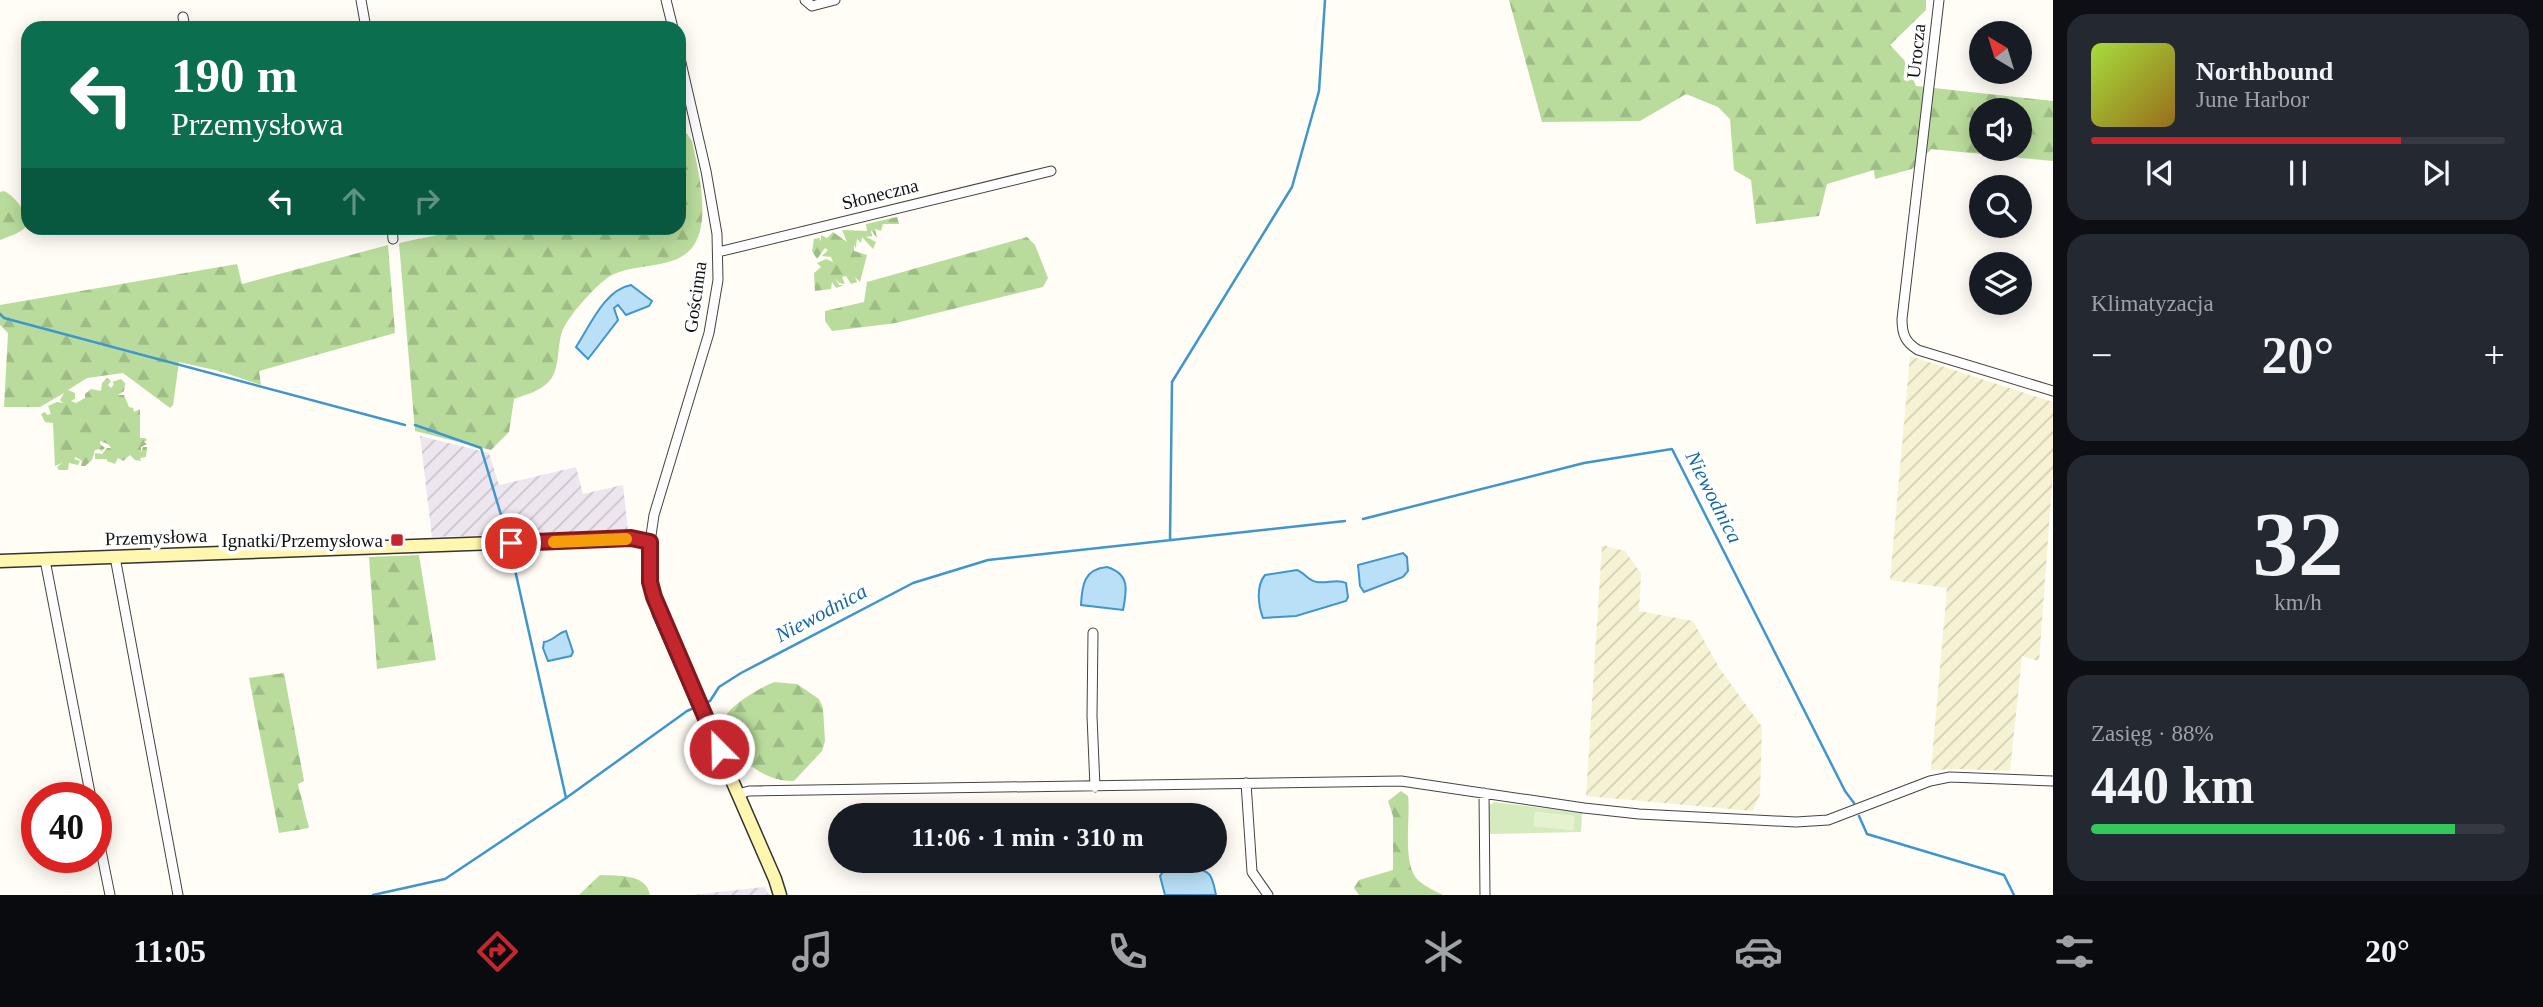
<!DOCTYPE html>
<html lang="pl">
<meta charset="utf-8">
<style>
body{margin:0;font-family:Georgia,serif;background:#242831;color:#f1f3f6;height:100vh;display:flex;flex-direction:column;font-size:26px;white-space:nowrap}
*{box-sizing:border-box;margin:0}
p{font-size:23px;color:#9ea1a6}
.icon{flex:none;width:38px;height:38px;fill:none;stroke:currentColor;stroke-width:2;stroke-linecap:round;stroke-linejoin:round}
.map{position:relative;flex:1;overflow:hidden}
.sheet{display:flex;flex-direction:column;gap:14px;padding:14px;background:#0d0f14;width:490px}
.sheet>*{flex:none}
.guide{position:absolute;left:21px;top:21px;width:665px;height:214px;border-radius:21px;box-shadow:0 4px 18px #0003;background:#0b6e4f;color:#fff;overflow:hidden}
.needle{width:46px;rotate:322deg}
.buttons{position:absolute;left:1969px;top:21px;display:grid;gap:14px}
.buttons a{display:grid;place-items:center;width:63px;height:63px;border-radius:50%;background:#171b24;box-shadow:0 4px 18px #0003;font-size:35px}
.speed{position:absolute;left:21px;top:782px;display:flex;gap:14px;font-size:35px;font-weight:700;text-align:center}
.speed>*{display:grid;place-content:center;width:91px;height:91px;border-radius:50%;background:#171b24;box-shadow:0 4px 18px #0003;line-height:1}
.speed .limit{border:10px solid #d22;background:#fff;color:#111}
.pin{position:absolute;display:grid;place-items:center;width:60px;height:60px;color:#fff;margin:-30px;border:4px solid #fff;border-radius:50%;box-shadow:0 2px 7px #0007}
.me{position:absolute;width:77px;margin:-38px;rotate:337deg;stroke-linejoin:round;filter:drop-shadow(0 0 5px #0008)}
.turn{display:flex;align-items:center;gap:24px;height:147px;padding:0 35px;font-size:32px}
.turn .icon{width:91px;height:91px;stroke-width:2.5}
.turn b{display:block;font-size:49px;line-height:60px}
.lanes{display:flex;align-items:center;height:66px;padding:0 35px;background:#0003;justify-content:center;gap:35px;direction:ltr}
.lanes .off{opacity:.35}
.big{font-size:52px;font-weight:600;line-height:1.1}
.sheet .widget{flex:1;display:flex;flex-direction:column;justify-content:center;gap:10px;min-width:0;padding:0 24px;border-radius:21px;background:#242831}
.sheet .dial{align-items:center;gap:0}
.dial b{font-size:91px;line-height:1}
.song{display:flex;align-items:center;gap:21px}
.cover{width:84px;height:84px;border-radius:10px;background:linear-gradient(135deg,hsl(80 70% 55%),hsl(40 70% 35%))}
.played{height:7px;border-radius:4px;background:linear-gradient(90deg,#c4262e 75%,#363941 75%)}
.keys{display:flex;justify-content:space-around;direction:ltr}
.heat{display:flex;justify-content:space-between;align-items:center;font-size:38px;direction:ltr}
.charge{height:10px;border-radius:5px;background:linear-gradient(90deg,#34c759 88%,#363941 0)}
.trip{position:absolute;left:828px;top:803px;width:399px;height:70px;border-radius:35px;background:#171b24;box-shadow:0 4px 18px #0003;font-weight:600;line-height:70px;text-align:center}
.dock{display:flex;height:112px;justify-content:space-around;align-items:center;background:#090b0e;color:#9ea1a6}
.dock .icon{width:49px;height:49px}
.dock .current{color:#c4262e}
.dock b{font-size:32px;color:#f1f3f6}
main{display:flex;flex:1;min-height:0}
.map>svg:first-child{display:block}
.industrial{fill:url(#industrial-furrows)}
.farmland{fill:url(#farmland-furrows)}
.forest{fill:url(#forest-firs);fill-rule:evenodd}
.park{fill:#d5ebbd;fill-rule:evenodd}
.pitch{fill:#e6f2cf}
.water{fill:#b9e0f7;stroke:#3f96cf;stroke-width:2}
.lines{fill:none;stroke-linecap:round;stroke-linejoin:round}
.stream{stroke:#3f96cf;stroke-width:2.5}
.street-casing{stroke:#444;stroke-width:11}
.secondary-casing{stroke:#333;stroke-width:15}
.street{stroke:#fff;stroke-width:9}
.secondary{stroke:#fff6b0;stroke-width:12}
.route-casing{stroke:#7f191e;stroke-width:18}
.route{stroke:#c4262e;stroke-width:12}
.slow{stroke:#f59e0b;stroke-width:12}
.poi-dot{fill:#c4262e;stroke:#fff;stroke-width:2.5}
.labels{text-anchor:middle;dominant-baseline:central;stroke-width:7;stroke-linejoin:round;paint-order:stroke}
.street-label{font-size:19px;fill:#111;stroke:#fff}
.poi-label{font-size:19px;fill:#111;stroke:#fff;text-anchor:end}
.water-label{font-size:21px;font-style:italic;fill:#1768a6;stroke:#fff}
</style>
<main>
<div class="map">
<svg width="2053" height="895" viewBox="0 0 2053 895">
<defs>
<pattern id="industrial-furrows" width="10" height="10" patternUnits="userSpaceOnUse" patternTransform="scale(1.75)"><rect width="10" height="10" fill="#eee6ef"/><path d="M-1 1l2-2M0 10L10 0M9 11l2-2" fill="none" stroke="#cbc4cc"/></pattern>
<pattern id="farmland-furrows" width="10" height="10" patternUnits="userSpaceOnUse" patternTransform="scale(1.75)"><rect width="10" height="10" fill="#f6f3d4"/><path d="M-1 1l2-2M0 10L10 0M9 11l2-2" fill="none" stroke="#d2cfb5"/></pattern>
<pattern id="forest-firs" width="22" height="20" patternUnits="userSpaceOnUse" patternTransform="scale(1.75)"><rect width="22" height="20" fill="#b9dc9c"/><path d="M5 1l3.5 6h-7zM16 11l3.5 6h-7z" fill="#9ebc85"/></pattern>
</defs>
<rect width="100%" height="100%" fill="#fffdf5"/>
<!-- industrial -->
<path class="industrial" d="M 420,436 L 489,453 L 499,485 L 576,467 L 583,494 L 623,485 L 628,531 L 432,537 Z
M 765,887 L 769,895 L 692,895 Z"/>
<!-- farmland -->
<path class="farmland" d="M 1910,356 L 2053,402 L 2053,471 L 2039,661 L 2022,656 L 2010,771 L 1956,769 L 1931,770 L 1947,588 L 1890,580 Z
M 1602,545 L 1625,551 L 1641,574 L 1639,611 L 1693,621 L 1720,669 L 1762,727 L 1760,794 L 1753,811 L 1586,796 Z"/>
<!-- forest -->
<path class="forest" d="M 1509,0 L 1926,0 L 1926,10 L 1890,45 L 1904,60 L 1916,86 L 2053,101 L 2053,161 L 1931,149 L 1912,169 L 1875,179 L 1874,170 L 1827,184 L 1819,216 L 1756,224 L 1751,180 L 1734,170 L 1730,119 L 1718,107 L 1686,94 L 1640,121 L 1542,122 ZM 1981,110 L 2020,110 L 2020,149 L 1981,149 Z
M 679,131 L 687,134 L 692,141 C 698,170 711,219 694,245 C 677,271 635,262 610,276 C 596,285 567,317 562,332 C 557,346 560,366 551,379 C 542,391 527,394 514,399 L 509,432 L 491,450 L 415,431 L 399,243 L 472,228 L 679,228 Z
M 4,191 C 12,195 16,200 21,207 C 39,228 17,233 0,240 L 0,192 Z
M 897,217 L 899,224 L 883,224 L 881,231 L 875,229 L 877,238 L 871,230 L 872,236 L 866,237 L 876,242 L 873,249 L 862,237 L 861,243 L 857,239 L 856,248 L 854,245 L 854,251 L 867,255 L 860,282 L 855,277 L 857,282 L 851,284 L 846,276 L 842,277 L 845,284 L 839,283 L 835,278 L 839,285 L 844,285 L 836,288 L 832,282 L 831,289 L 815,291 L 814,273 L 821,267 L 817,263 L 826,259 L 833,262 L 831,257 L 822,256 L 828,250 L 825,248 L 817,259 L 812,251 L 814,239 L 819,238 L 821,241 L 821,235 L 827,238 L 833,232 L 847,242 L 842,230 L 867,231 L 866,224 Z
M 1027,237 L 1035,245 L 1048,278 L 1043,287 L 896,323 L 832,331 L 825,321 L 825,311 L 864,302 L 867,282 Z
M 388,245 L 395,333 L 259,371 L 261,385 L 219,371 L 179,362 L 173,405 L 170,408 L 123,373 L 87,378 L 68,390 L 75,393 L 75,399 L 71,401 L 76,403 L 85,398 L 85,394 L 91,389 L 101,391 L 102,383 L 107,378 L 111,381 L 108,385 L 111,388 L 114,384 L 112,382 L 121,379 L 125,383 L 124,391 L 118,395 L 124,395 L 129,407 L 133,408 L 134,412 L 140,409 L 140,438 L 145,438 L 147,440 L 144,442 L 147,444 L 141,447 L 141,452 L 143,447 L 147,447 L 146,457 L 140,458 L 141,461 L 135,460 L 130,455 L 123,461 L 118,458 L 115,464 L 107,461 L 107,459 L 95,459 L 95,453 L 102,454 L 107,448 L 111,448 L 108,444 L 100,441 L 100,444 L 105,448 L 101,451 L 100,449 L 95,450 L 92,460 L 85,466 L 81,466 L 82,461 L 76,457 L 74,459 L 80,461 L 78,465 L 69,463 L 68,470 L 59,470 L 57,467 L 62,463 L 55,466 L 53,423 L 45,422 L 41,414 L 45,412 L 47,415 L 51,414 L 48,406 L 57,402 L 63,403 L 60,400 L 64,393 L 40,407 L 4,407 L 8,333 L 0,325 L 0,305 L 237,264 L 242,284 Z
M 419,555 L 436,660 L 377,669 L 369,557 Z
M 284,673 L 304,781 L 298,784 L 309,828 L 279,833 L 249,678 Z
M 774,682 L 797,684 L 819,699 L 823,708 L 825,741 L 822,751 L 794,781 C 768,782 743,764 731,743 C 727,737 722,730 723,723 C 724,708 760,688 774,682 Z
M 1401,791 L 1408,796 C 1411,817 1401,866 1419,881 C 1426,887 1435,891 1443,895 L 1359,895 L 1354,888 L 1359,880 L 1393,870 L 1393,816 L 1388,801 Z
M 600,875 C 618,876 646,873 650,895 L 579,895 Z"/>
<!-- park -->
<path class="park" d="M 1494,802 L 1582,813 L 1581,832 L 1490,834 L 1488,806 ZM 1535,812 L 1574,816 L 1573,830 L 1534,826 Z"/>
<!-- pitch -->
<path class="pitch" d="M 1535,812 L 1574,816 L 1573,830 L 1534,826 Z"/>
<!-- water -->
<path class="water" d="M 631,285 L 652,301 L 649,306 L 626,315 L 618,305 L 614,308 L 618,320 L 588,359 L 576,347 C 590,326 604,290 631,285 Z
M 1403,553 L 1407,557 L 1408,571 L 1403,577 L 1364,592 L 1360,586 L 1358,565 Z
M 1107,567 C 1130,574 1127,590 1123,610 L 1081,605 C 1082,585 1084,569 1107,567 Z
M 1297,570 C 1305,573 1308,581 1317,582 C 1327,584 1337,578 1346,583 L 1348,597 L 1346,601 L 1296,616 L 1263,618 C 1258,605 1256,586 1265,575 Z
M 566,631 L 573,652 L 571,656 L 548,661 L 543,648 L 544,642 C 554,641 557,633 566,631 Z
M 1191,868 C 1212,870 1212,876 1216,895 L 1165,895 L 1160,876 L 1165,869 Z"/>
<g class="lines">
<!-- stream -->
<path class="stream" d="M 0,314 L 4,318 L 405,425
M 415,425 L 481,448 L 507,535
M 1363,519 L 1584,463 L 1672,449 L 1845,791 L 1854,803
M 1170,540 L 1172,382 L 1292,187 L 1319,91 L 1325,0
M 511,552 L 566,798
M 702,704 L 710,701 L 719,687 L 741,673 L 913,583 L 988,560 L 1345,521
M 1859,816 L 1867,834 L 2004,875 L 2014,895
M 373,895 L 445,879 L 566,798 L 687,711 L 696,707"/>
<!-- street casing -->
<g class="street-casing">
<path id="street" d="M 361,0 L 366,28
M 666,0 L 673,28
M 805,0 L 812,6 L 835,0
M 1939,0 L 1902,319 C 1902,334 1905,342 1918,350 L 2053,391
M 183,17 L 185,28
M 392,228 L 393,239
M 718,252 L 1051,171
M 650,542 L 654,515 L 709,333 L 718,280 L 717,234 L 706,171 L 679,54
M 115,557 L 178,895
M 45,560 L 91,798
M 1093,633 L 1092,716 L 1095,787
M 1246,783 L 1252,872 L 1268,895
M 1484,793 L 1485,895
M 738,794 L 749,791 L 1401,781 L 1584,808 L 1639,814 L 1796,822 L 1828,820 L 1930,781 L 1950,777 L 2053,781
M 96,826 L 110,895"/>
</g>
<!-- secondary casing -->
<g class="secondary-casing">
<path id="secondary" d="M 0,561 L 631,538 L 650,542 L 651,582 L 659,613 L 775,879 L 780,895"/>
</g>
<!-- street -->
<use href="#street" class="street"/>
<!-- secondary -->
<use href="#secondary" class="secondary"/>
</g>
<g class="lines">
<!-- route casing -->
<g class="route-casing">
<path id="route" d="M 511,543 L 631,538 L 650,542 L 650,582 L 654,597 L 719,749"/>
</g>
<!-- route -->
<use href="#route" class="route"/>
<!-- slow -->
<path class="slow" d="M 554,542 L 626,539"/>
</g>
<!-- markers -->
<rect class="poi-dot" x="390" y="533" width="14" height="14" rx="3.5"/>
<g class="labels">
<!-- street labels -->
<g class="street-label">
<text transform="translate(1916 51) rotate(-84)">Urocza</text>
<text transform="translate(880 194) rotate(-14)">Słoneczna</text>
<text transform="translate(695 297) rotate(-82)">Gościnna</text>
<text transform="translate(156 537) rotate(-2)">Przemysłowa</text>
</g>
<!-- poi labels -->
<g class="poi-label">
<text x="383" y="540">Ignatki/Przemysłowa</text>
</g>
<!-- water labels -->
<g class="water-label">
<text transform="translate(1714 497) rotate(63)">Niewodnica</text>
<text transform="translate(821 613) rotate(-28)">Niewodnica</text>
</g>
</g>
</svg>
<div class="buttons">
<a><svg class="needle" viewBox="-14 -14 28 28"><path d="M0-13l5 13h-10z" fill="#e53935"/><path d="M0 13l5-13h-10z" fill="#9ea1a6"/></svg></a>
<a><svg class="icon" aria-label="sound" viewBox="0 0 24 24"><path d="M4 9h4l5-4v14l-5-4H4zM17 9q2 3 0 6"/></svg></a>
<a><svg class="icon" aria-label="search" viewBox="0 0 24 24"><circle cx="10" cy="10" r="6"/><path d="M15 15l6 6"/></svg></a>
<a><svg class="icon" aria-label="layers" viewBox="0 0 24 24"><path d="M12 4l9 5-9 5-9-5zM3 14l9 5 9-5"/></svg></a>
</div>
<div class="speed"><div class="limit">40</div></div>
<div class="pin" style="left:511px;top:543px;background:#d93025"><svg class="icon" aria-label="arrive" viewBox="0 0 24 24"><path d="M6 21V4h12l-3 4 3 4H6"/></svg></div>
<svg class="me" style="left:719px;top:749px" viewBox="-20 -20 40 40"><circle r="17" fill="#c4262e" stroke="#fff" stroke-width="3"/><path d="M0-11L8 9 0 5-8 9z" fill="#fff"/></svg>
<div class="trip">11:06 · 1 min · 310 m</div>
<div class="guide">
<div class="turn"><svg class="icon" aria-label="left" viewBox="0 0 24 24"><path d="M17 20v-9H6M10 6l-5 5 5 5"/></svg><div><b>190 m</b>Przemysłowa</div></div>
<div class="lanes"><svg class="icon" aria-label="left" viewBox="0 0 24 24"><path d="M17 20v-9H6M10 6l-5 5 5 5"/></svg><svg class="icon off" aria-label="ahead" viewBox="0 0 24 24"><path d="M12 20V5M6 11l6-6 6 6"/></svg><svg class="icon off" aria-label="right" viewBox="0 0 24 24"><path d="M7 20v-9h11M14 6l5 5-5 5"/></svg></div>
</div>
</div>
<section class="sheet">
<div class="widget">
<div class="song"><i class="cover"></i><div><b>Northbound</b><p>June Harbor</p></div></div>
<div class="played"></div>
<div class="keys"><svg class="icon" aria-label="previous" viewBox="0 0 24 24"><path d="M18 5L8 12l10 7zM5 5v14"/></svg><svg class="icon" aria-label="pause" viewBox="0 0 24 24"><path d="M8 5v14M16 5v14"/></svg><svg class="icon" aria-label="next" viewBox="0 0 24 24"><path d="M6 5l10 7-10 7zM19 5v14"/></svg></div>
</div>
<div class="widget"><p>Klimatyzacja</p>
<div class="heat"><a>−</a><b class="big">20°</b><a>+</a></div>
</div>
<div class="widget dial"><b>32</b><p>km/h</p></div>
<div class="widget"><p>Zasięg · 88%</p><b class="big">440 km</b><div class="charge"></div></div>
</section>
</main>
<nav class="dock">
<b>11:05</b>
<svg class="icon current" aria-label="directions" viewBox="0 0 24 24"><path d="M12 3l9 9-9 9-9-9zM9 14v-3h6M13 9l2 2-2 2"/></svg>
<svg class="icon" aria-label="music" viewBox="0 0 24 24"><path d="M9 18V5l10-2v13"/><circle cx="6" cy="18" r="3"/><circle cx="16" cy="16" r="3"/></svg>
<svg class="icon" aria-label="phone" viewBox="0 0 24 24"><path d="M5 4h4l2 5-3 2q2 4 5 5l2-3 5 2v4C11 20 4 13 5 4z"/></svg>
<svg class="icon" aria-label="climate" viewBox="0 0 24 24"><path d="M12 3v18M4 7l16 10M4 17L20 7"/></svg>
<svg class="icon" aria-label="car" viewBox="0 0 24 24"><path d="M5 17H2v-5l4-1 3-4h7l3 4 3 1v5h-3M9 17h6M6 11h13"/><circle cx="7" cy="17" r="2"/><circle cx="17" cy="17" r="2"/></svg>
<svg class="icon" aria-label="filters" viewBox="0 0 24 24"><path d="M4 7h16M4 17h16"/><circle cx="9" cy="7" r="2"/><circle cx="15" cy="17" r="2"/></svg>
<b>20°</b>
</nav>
